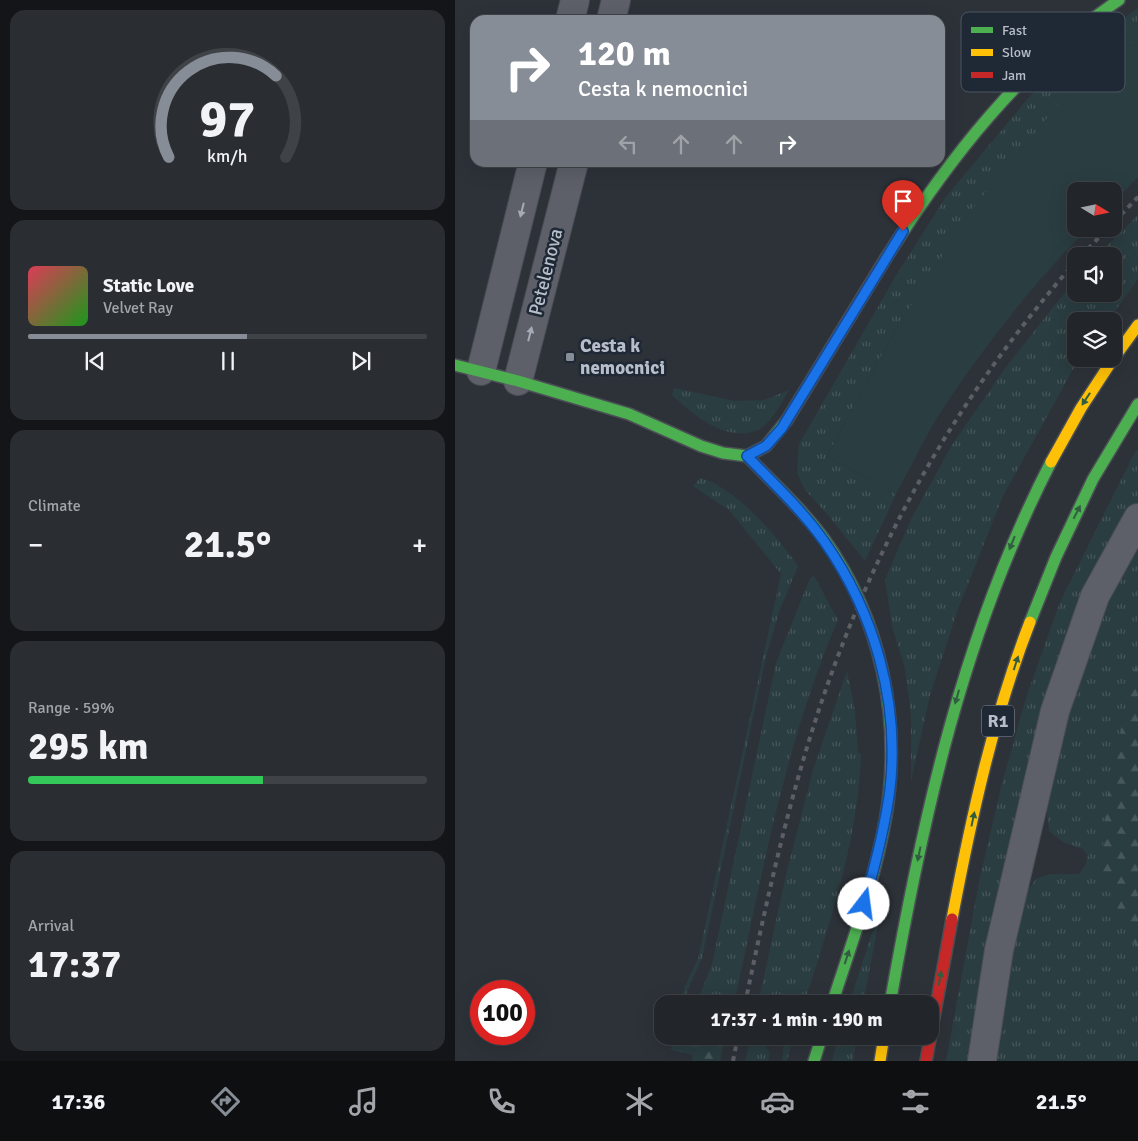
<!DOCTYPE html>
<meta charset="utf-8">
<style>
body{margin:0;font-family:Signika,sans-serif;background:#2a2e33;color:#f1f3f6;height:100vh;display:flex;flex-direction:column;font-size:19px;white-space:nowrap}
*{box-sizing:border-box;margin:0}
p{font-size:16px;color:#a2a5a9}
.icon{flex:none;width:28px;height:28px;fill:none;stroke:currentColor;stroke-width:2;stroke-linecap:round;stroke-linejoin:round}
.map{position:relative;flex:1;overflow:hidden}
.details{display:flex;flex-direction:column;gap:10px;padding:10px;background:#131518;width:455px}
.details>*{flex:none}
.top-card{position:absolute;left:15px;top:15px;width:475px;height:152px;border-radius:15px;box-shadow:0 5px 20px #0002,0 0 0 1px #3f4347;background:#878d97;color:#fff;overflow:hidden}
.needle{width:32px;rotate:100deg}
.tools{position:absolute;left:612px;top:182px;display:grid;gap:10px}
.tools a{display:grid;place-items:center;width:55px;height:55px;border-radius:10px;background:#22262b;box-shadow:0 5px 20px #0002,0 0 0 1px #3f4347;font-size:25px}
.speed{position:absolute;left:15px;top:980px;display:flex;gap:10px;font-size:25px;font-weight:700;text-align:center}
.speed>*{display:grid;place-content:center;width:65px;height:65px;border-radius:50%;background:#22262b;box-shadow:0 5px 20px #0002,0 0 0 1px #3f4347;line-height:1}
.speed .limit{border:8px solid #d22;background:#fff;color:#111}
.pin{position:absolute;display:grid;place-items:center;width:42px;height:42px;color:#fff;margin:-51px -21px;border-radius:50% 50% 50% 0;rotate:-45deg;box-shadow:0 0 5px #0007}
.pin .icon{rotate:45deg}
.me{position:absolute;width:55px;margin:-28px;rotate:15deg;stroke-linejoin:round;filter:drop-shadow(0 0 4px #0008)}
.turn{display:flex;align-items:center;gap:18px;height:105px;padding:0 25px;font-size:22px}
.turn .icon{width:65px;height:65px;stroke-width:2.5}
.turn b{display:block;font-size:35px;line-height:42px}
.lanes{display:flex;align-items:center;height:48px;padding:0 25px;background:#0003;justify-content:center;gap:25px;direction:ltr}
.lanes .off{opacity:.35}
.big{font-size:38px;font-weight:700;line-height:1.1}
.details .tile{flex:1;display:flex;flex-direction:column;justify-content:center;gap:8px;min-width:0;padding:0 18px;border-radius:15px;background:#2a2e33}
.details .dial{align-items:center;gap:0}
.dial svg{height:130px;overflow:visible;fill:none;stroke:#3f4347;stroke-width:7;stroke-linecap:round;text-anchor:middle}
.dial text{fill:#f1f3f6;stroke:none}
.song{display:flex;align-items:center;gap:15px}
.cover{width:60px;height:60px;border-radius:8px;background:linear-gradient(135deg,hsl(350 70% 55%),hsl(120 70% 35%))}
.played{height:5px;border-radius:2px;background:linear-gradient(90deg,#878d97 55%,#3f4347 55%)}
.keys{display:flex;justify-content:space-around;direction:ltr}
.heat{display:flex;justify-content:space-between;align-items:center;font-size:28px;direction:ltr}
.charge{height:8px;border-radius:4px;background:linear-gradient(90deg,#34c759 59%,#3f4347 0)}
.trip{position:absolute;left:199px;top:995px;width:285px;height:50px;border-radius:15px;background:#22262b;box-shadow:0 5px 20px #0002,0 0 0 1px #3f4347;font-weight:700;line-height:50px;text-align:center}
.dock{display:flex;height:80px;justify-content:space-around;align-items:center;background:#0e0f11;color:#a2a5a9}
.dock .icon{width:35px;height:35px}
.dock .current{color:#878d97}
.dock b{font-size:22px;color:#f1f3f6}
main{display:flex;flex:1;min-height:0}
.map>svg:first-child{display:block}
.grass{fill:url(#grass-tufts)}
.forest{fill:url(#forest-firs)}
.green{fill:#2a3d40}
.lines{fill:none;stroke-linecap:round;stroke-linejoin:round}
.street-casing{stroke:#4b4e54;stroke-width:30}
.fast-casing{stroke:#4b4e54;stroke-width:14}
.slow-casing{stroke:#4b4e54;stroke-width:14}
.jam-casing{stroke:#4b4e54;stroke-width:14}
.street{stroke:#5d6068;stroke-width:28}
.fast{stroke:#4caf50;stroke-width:11}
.slow{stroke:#ffc107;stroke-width:11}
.jam{stroke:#c62828;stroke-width:11}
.rail{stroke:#5b5f65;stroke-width:4;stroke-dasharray:5 5;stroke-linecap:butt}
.oneway{fill:#a5abb6}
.oneway2{fill:#315e40}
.route-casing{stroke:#114b97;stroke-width:12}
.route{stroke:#1a73e8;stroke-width:9}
.poi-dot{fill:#878d97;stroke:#1f2835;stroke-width:2}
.labels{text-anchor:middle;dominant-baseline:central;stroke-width:5;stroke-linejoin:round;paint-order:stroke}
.shield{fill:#1f2835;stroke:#89919d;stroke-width:1}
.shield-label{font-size:18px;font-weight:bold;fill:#b7beca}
.street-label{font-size:19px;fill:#b7beca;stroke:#1f2835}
.poi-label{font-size:19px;font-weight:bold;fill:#b7beca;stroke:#1f2835;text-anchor:start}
.key{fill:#1f2835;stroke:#4d5562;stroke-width:1}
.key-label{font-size:14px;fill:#b7beca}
</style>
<main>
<section class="details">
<div class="tile dial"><svg viewBox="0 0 100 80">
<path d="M14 69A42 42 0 1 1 86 69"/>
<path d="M14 69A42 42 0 0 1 80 19" stroke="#878d97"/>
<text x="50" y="56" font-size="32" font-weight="700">97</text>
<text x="50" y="72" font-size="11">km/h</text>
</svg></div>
<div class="tile">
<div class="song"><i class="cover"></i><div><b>Static Love</b><p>Velvet Ray</p></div></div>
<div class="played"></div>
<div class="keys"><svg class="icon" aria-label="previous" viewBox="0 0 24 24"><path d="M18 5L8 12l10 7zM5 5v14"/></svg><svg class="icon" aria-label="pause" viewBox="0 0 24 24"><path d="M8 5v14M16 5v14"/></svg><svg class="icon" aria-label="next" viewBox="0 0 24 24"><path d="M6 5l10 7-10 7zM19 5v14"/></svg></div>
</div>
<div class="tile"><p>Climate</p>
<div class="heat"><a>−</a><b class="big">21.5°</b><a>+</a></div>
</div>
<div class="tile"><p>Range · 59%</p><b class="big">295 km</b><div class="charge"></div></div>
<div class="tile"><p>Arrival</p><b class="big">17:37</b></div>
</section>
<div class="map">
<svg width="683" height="1061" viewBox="0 0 683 1061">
<defs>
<pattern id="grass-tufts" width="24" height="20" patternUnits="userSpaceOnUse" patternTransform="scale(1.25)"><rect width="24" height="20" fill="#2a3d40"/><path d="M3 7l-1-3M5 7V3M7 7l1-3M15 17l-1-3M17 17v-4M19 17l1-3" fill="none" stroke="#47575a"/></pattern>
<pattern id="forest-firs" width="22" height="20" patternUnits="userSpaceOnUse" patternTransform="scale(1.25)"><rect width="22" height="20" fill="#2a3d40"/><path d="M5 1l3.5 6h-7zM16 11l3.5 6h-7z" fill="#47575a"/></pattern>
</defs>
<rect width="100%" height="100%" fill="#2d3239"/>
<!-- grass -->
<path class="grass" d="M 683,8 L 683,39 L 608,99 L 441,329 L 372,456 L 441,494 L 410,561 L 373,515 L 350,490 L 342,473 L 344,444 L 439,279 L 490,198 L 575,96 L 645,36 Z
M 683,215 L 683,279 L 653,321 L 621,321 L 621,359 L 626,359 L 617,371 L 548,496 L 503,609 L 475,695 L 456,781 L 456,714 L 450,668 L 438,630 L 430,580 L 456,519 L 497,445 L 551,367 L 615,286 L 621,279 L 621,294 L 659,294 L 659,256 L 642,256 Z
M 219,388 L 280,401 L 309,400 L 334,390 C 327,402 316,424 303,430 C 270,443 239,415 217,395 Z
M 681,450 L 683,451 L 683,502 L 661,538 L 519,1061 L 491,1061 L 525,877 L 547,783 L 572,695 L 605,602 Z
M 245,478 C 279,486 323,537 343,566 L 324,612 L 311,656 L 247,958 L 232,991 L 230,1004 L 226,1004 L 230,986 L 243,959 L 326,574 L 275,511 L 238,486 Z
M 683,542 L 683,657 L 676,682 L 681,947 L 683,951 L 683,1061 L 535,1061 L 568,897 L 581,879 L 595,874 L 624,874 L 630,866 L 633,855 L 628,849 L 608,842 L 594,831 L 591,803 L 609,719 L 637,636 Z
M 359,576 L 383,620 C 330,742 307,875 279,1004 L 243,1004 L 244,997 L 257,964 L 321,663 L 355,578 Z
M 392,671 L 400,711 L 403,753 L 406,754 C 403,840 375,922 349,1004 L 303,1004 L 331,875 L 358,770 Z
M 427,903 L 408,1004 L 394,1004 Z
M 325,1036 L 339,1036 L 332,1061 L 327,1061 L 329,1040 Z
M 384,1036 L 402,1036 L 398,1061 L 377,1061 Z
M 295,1042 L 310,1046 L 315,1052 L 313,1061 L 290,1061 Z"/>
<!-- forest -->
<path class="forest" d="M 683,657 L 683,951 L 646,873 L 651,803 L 676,682 Z
M 219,1036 L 265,1036 L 270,1038 L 265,1061 L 237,1061 L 238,1055 L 216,1050 Z"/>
<!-- green -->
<path class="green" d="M 683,39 L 683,177 L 659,202 L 659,191 L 621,191 L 621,229 L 632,229 C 579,283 533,341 491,404 C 472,432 457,465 441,494 L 372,456 L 441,329 L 517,209 L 608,99 Z"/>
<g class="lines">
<!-- street casing -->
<g class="street-casing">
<path id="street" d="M 115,20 L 120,0
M 156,20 L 161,0
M 26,371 L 78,162
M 63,381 L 119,162
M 527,1061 L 544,950 L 600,711 L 640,596 L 683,518"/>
</g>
<!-- fast casing -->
<g class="fast-casing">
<path id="fast" d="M 431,258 C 493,160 566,65 664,0
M 0,365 L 63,381 L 174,414 L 246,446 L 268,453 L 292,456 L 311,446 L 332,420
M 292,456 C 318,483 347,509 369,539 C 426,619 447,719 431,816 C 420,880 397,942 377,1004
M 575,622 L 601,557 L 638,479 L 683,404
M 435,1004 C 468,816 508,633 596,462
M 359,1061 L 367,1036"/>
</g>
<!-- slow casing -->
<g class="slow-casing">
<path id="slow" d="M 659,358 L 683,325
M 596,462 L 626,408 L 658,359
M 497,919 C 516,819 538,717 575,622
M 425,1061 L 429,1036"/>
</g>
<!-- jam casing -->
<g class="jam-casing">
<path id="jam" d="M 332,420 L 431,258
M 471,1061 L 497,919"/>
</g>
<!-- street -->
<use href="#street" class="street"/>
<!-- fast -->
<use href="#fast" class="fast"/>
<!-- slow -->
<use href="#slow" class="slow"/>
<!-- jam -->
<use href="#jam" class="jam"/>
<!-- rail -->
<path class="rail" d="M 659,222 L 683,197
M 626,256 L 652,229
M 290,1004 C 314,889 339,774 380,664 C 437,511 514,384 621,261
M 278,1061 L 283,1036"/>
</g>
<!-- one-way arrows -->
<defs><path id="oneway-solid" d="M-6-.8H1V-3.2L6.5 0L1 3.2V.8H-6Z" transform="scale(1.25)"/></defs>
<g class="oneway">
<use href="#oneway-solid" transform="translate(67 210) rotate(104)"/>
<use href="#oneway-solid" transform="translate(75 334) rotate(-76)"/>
</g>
<g class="oneway2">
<use href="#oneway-solid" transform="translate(631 399) rotate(123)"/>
<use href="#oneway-solid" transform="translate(622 512) rotate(-63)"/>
<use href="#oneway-solid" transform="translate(557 543) rotate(112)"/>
<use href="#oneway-solid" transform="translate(561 663) rotate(-72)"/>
<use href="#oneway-solid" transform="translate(502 697) rotate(106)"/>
<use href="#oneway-solid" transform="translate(518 819) rotate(-78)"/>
<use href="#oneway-solid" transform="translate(464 854) rotate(102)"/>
<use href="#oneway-solid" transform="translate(392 957) rotate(-72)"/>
<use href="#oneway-solid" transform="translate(485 978) rotate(-80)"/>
</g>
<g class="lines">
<!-- route casing -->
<g class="route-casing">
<path id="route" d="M 409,904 C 420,866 430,828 435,789 C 445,701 419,612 369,541 C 347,510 318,483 292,456 L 311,446 L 327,428 L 448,231"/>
</g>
<!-- route -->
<use href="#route" class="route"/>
</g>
<!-- markers -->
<rect class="poi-dot" x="110" y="352" width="10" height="10" rx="2.5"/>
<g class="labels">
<!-- shield labels -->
<rect class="shield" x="527" y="705.5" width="32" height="31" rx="4"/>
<g class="shield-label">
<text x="543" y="721">R1</text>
</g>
<!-- street labels -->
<g class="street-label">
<text transform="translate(91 272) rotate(-76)">Petelenova</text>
</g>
<!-- poi labels -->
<g class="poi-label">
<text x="125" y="346">Cesta k<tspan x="125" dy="22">nemocnici</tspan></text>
</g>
</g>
<!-- legend -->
<rect x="506" y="12" width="164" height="80" rx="8" class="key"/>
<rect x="516" y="27" width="22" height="6" fill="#4caf50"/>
<rect x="516" y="49" width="22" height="7" fill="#ffc107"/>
<rect x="516" y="72" width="22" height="6" fill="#c62828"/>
<g class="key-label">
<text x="547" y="35">Fast</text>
<text x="547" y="57">Slow</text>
<text x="547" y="80">Jam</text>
</g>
</svg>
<div class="tools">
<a><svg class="needle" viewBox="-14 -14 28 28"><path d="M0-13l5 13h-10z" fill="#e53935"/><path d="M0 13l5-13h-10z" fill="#a2a5a9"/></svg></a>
<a><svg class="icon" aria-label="sound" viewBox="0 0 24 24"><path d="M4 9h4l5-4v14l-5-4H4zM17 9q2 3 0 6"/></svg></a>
<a><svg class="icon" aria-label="layers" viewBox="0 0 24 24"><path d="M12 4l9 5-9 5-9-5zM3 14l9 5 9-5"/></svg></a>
</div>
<div class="speed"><div class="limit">100</div></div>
<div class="pin" style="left:448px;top:231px;background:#d93025"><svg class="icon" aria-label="arrive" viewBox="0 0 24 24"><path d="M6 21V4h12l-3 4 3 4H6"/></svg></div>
<svg class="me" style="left:409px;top:904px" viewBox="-20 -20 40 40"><circle r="19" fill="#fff"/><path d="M0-13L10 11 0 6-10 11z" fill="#1a73e8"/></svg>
<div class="trip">17:37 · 1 min · 190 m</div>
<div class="top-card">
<div class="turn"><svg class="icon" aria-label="right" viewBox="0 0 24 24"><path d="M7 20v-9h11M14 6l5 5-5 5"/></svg><div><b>120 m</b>Cesta k nemocnici</div></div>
<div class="lanes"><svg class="icon off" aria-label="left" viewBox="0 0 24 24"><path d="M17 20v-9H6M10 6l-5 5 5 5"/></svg><svg class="icon off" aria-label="ahead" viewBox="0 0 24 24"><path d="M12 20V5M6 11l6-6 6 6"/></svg><svg class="icon off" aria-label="ahead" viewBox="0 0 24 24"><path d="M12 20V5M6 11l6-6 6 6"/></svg><svg class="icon" aria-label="right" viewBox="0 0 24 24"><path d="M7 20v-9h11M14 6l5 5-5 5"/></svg></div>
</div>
</div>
</main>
<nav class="dock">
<b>17:36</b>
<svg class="icon current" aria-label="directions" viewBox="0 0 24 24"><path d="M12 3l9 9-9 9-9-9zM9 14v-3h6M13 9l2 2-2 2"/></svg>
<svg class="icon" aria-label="music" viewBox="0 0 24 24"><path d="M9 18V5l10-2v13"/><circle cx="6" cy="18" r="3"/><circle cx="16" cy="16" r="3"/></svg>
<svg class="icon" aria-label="phone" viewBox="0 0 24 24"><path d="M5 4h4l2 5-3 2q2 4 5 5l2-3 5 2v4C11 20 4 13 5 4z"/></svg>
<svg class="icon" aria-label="climate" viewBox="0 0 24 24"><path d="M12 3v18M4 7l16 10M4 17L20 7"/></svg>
<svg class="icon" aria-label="car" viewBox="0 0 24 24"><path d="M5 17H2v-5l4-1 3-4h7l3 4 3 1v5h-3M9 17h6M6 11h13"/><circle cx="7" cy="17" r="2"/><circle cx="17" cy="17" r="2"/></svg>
<svg class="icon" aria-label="filters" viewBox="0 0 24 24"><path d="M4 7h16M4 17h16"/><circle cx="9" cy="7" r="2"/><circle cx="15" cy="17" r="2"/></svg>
<b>21.5°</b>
</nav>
